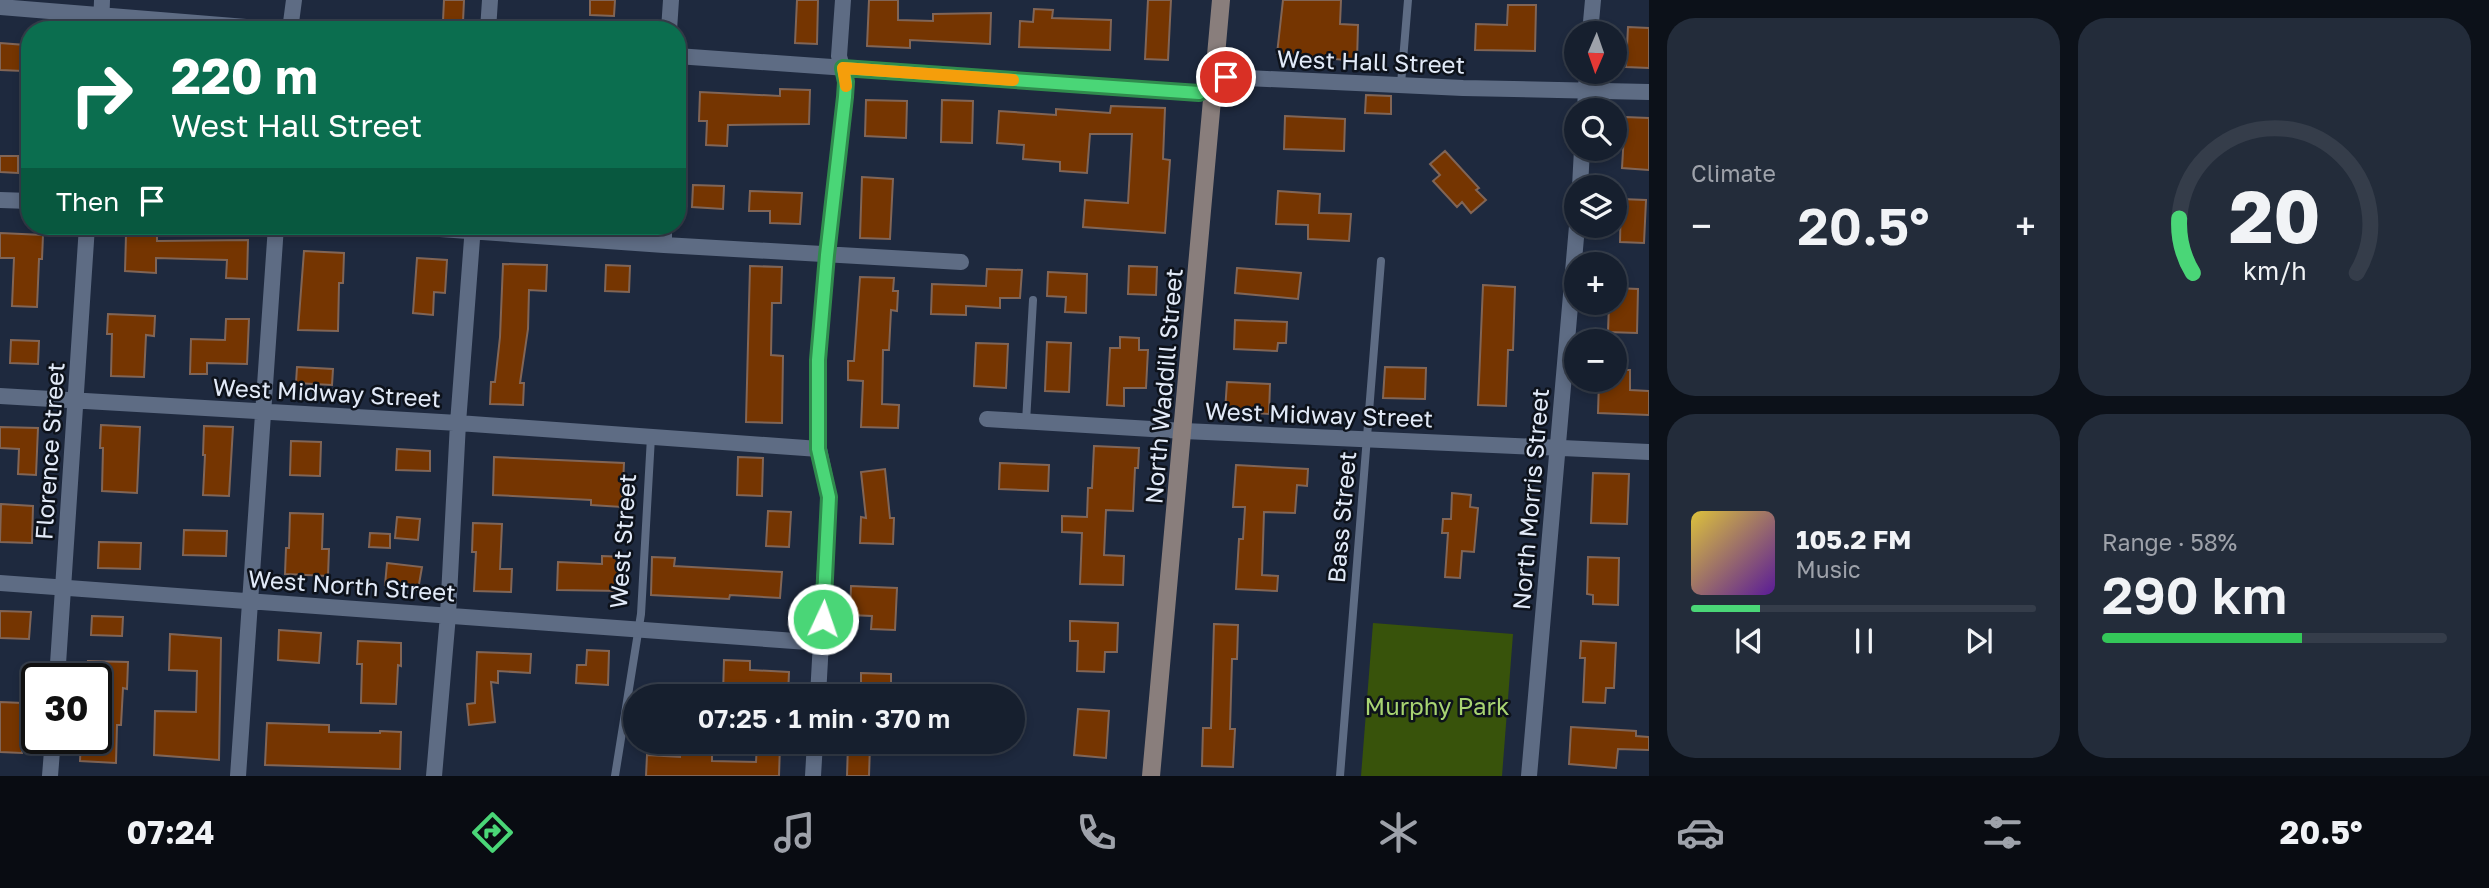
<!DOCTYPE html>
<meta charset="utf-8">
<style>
body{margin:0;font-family:"Golos Text",sans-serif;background:#232c3a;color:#f1f3f6;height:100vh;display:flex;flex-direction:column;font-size:26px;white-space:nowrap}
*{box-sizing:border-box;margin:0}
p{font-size:23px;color:#9ea2aa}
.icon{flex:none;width:38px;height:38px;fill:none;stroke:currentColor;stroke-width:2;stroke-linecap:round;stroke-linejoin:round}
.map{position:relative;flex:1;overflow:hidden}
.panel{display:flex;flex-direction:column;gap:18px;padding:18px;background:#0c1119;width:840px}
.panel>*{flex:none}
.top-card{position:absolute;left:21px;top:21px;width:665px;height:214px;border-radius:28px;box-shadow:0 4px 10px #0003,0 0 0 2px #353d4a;background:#0b6e4f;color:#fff;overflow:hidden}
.needle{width:46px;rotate:182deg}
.fabs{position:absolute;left:1564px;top:21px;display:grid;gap:14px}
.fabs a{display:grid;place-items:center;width:63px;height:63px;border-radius:50%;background:#161f2e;box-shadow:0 4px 10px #0003,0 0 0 2px #353d4a;font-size:35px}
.speed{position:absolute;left:21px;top:663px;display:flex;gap:14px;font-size:35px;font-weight:700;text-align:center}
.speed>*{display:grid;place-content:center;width:91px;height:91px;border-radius:50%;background:#161f2e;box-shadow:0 4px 10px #0003,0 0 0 2px #353d4a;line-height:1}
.speed .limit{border:4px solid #111;border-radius:10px;background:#fff;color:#111}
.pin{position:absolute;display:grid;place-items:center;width:60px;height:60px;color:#fff;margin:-30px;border:4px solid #fff;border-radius:50%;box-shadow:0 2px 7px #0007}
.me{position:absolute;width:77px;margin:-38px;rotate:3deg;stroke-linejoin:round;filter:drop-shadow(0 0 5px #0008)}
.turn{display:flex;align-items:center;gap:24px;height:147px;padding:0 35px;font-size:32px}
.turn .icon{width:91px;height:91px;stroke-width:2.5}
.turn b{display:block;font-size:49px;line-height:60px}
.then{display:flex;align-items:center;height:66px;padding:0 35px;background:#0003;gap:14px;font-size:26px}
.big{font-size:52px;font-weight:600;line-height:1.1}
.panel .widget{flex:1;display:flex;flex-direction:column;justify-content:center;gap:10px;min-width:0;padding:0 24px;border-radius:28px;background:#232c3a}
.panel .dial{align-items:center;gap:0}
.dial svg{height:182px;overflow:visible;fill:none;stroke:#353d4a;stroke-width:7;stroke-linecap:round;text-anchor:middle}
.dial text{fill:#f1f3f6;stroke:none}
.song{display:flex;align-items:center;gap:21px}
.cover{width:84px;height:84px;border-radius:10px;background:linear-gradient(135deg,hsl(50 70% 55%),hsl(270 70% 35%))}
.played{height:7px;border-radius:4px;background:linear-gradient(90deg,#4ad677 20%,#353d4a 20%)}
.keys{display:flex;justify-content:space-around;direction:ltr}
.heat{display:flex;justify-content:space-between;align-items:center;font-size:38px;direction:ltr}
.charge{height:10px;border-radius:5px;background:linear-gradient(90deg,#34c759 58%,#353d4a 0)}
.panel .tiles{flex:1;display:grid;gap:18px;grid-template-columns:repeat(2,1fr)}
.trip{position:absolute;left:623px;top:684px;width:402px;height:70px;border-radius:35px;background:#161f2e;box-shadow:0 4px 10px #0003,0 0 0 2px #353d4a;font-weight:600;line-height:70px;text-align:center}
.dock{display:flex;height:112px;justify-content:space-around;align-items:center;background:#090c12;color:#9ea2aa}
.dock .icon{width:49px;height:49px}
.dock .selected{color:#4ad677}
.dock b{font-size:32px;color:#f1f3f6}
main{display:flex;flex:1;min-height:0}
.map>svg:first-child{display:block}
.green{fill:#38530b}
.building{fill:#753501;stroke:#816556;stroke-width:2}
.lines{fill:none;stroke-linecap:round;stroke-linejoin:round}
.lane{stroke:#5e6c84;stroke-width:8}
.street{stroke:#5e6c84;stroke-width:16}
.secondary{stroke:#897e7c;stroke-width:18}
.route-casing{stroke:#308b4d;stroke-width:18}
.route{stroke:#4ad677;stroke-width:12}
.slow{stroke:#f59e0b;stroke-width:12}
.labels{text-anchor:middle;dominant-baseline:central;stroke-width:5;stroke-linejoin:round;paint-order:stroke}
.street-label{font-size:24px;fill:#e2eaf8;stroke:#0d121b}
.park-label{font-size:24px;fill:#a8d472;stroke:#0d121b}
</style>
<main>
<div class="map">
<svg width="1649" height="776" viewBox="0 0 1649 776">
<rect width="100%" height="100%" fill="#1e293e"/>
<!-- green -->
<path class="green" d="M 1373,623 L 1513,634 L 1502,776 L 1361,776 Z"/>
<!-- building -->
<path class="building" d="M 444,0 L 464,0 L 463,22 L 443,21 Z
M 590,0 L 615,0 L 614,16 L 590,15 Z
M 797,0 L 818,0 L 817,44 L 795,43 Z
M 869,0 L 898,0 L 898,20 L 933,21 L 933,14 L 991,13 L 990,44 L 910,40 L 910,48 L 867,46 Z
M 1148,0 L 1171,0 L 1168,60 L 1145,59 Z
M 1283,0 L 1341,0 L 1340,24 L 1358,25 L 1357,61 L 1277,54 Z
M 1508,5 L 1536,5 L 1535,51 L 1475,50 L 1476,24 L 1507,25 Z
M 1034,9 L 1053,10 L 1052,18 L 1111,20 L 1110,50 L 1019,47 L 1020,21 L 1033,22 Z
M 1628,27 L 1649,28 L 1649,68 L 1626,67 Z
M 0,43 L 25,45 L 23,71 L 0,70 Z
M 780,89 L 810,90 L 809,124 L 728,125 L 727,146 L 706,145 L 707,121 L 699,121 L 700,92 L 780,96 Z
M 1366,95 L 1391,96 L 1391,114 L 1365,113 Z
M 866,100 L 907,101 L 906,138 L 865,136 Z
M 942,100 L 973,101 L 972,143 L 941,142 Z
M 1111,106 L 1165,108 L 1163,159 L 1170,160 L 1165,233 L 1083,227 L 1085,200 L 1128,203 L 1132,134 L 1090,134 L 1087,173 L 1060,171 L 1060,162 L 1023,159 L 1024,145 L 997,143 L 999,111 L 1056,115 L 1056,109 L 1110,113 Z
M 1285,116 L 1345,119 L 1344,151 L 1284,149 Z
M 1625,117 L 1649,118 L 1649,170 L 1622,168 Z
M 1445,151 L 1479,188 L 1476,190 L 1486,200 L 1471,213 L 1462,202 L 1457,207 L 1433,181 L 1440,175 L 1430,164 Z
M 0,156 L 18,156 L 18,173 L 0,172 Z
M 862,177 L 893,179 L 890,239 L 860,238 Z
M 693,185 L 724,186 L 723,209 L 692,207 Z
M 750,191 L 802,193 L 800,224 L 770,223 L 770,211 L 749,211 Z
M 1278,191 L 1320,194 L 1319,213 L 1351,214 L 1349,241 L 1308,239 L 1308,225 L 1276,224 Z
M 1621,199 L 1646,200 L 1644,243 L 1620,242 Z
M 0,233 L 43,235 L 42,259 L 39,259 L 37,307 L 12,306 L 14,258 L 0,258 Z
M 126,235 L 157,236 L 157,241 L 248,240 L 247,279 L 226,278 L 227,260 L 156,258 L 156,273 L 125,271 Z
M 304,251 L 344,253 L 343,283 L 339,283 L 338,331 L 298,330 Z
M 417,258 L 447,260 L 445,293 L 434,292 L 433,315 L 413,313 Z
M 503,264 L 547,265 L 546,291 L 529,290 L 528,329 L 520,383 L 524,383 L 523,405 L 490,404 L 491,382 L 495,382 L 500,337 Z
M 606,265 L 630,266 L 629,292 L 605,291 Z
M 750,266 L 782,267 L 781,303 L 772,303 L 771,355 L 783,356 L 782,423 L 746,422 Z
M 1129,266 L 1157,267 L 1156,295 L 1128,294 Z
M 1237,268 L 1301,273 L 1298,299 L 1235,293 Z
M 987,269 L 1022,270 L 1020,298 L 1000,298 L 1000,308 L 966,306 L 966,315 L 931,314 L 932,284 L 986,286 Z
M 1048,272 L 1087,274 L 1086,313 L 1065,312 L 1066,297 L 1047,296 Z
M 860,277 L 894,278 L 893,291 L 898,291 L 897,311 L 891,310 L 889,350 L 883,350 L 882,404 L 899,405 L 898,428 L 861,427 L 863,381 L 848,380 L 848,361 L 854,361 Z
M 1483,285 L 1515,287 L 1513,350 L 1508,350 L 1506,406 L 1478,405 Z
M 1615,288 L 1638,289 L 1637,333 L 1608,332 L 1609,303 L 1615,303 Z
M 108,314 L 155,316 L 154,336 L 146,335 L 144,377 L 111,376 L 112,334 L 107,334 Z
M 226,319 L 249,319 L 247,364 L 207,363 L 207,374 L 190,374 L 191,339 L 225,340 Z
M 1235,320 L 1287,322 L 1286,343 L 1278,343 L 1277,351 L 1234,349 Z
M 1120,337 L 1139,338 L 1139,350 L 1148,350 L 1146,388 L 1124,388 L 1124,406 L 1107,405 L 1110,348 L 1120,348 Z
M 11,340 L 39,341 L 38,364 L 10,363 Z
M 1047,342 L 1071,343 L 1069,392 L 1045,391 Z
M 976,343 L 1008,344 L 1006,388 L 974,386 Z
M 297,367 L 333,369 L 332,385 L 296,383 Z
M 1385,367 L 1426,368 L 1425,399 L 1383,398 Z
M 1615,370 L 1630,370 L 1630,390 L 1649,391 L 1649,415 L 1598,413 L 1599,380 L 1615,380 Z
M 1227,382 L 1270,384 L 1269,414 L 1225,411 Z
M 101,425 L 140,427 L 137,493 L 102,491 L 103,448 L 100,448 Z
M 204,426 L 233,427 L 229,496 L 203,495 L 205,455 L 203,455 Z
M 0,427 L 38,428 L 36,475 L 18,474 L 19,449 L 0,448 Z
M 291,441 L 321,442 L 320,476 L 290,475 Z
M 1094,446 L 1139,448 L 1138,468 L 1135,468 L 1133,511 L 1106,510 L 1104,555 L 1124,556 L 1123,585 L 1080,584 L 1082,533 L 1062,532 L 1062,516 L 1087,517 L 1088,488 L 1092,488 Z
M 397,449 L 430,451 L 430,471 L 396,470 Z
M 494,457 L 624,463 L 622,507 L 591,505 L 591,500 L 493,495 Z
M 738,457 L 763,458 L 762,496 L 737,495 Z
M 1000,463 L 1049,465 L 1048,491 L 999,489 Z
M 1236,465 L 1308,469 L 1307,486 L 1297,485 L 1295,513 L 1264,512 L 1262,575 L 1278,576 L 1277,591 L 1236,589 L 1239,539 L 1243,539 L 1245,507 L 1233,507 Z
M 885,469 L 890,518 L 894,518 L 893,544 L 860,543 L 861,517 L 866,518 L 861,472 Z
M 1593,473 L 1629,474 L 1627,524 L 1591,523 Z
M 1452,493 L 1471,495 L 1470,507 L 1478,508 L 1474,552 L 1462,551 L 1460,578 L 1445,577 L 1448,533 L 1442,533 L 1443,519 L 1451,519 Z
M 1,504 L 33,506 L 32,543 L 0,542 Z
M 768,511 L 791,512 L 789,547 L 766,546 Z
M 290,513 L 323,514 L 322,549 L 329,549 L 328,576 L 285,574 L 286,548 L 289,548 Z
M 397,517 L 420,519 L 418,540 L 395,538 Z
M 473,523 L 502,524 L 500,569 L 512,569 L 511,592 L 474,591 L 476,552 L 472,552 Z
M 184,530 L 227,531 L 226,556 L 183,555 Z
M 370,533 L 390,534 L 390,548 L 369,547 Z
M 99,542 L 141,543 L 140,569 L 98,568 Z
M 602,556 L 625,557 L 624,591 L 557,590 L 558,562 L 602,564 Z
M 652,557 L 675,558 L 674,566 L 782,572 L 780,598 L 730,595 L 729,599 L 651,595 Z
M 1588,557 L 1619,558 L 1618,605 L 1593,604 L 1593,595 L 1587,594 Z
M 387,563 L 422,567 L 418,590 L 385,585 Z
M 851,586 L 897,588 L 895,630 L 871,629 L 872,616 L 850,615 Z
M 0,611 L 31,612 L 29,639 L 0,638 Z
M 92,616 L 123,617 L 122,636 L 91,635 Z
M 1070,621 L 1118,623 L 1117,652 L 1105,652 L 1104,672 L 1077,671 L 1078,641 L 1070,641 Z
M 1214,624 L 1238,625 L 1237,659 L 1232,659 L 1230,729 L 1235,729 L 1233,767 L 1202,766 L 1203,728 L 1211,728 Z
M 279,630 L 321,633 L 319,663 L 278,660 Z
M 170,634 L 221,638 L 219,760 L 154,755 L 155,711 L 196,712 L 197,671 L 169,670 Z
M 358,641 L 401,643 L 401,666 L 398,665 L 396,704 L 361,703 L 362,664 L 357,664 Z
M 1581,641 L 1616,643 L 1614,688 L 1606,688 L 1605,703 L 1583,702 L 1585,658 L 1580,658 Z
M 587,650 L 609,651 L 608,685 L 576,683 L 577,665 L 586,665 Z
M 477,652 L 531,654 L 530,673 L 498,671 L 498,683 L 491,682 L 495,722 L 469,725 L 467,704 L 475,703 Z
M 724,660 L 750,661 L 750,670 L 789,672 L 788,696 L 723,694 Z
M 88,661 L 128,662 L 127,689 L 123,688 L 121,725 L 117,725 L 116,763 L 80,761 L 81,738 L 96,738 L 96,679 L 88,679 Z
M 861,673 L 891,674 L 891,696 L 861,696 Z
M 0,702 L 23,703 L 22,753 L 0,752 Z
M 1078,709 L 1109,711 L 1106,758 L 1074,755 Z
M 267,723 L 329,725 L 329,732 L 380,733 L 380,731 L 401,732 L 400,769 L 265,765 Z
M 1571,727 L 1636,731 L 1636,736 L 1649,737 L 1649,750 L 1618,749 L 1616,768 L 1569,764 Z
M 757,744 L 780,745 L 779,776 L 646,776 L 647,755 L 680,757 L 680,746 L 712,748 L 712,761 L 756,762 Z
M 848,744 L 870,745 L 869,776 L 847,776 Z"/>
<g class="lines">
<!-- lane -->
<path class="lane" d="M 1401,84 L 1408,0
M 1026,422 L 1033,300
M 615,776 L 641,614 L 651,437
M 1340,776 L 1381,261"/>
<!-- street -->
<path class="street" d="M 0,7 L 282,30
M 101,30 L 102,0
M 290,30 L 294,0
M 488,30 L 490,0
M 669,30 L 671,0
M 1590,33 L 1593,0
M 677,56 L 1199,93 L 1226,77 L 1463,88 L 1649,92
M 1585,110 L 1587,72
M 1580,187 L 1582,149
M 0,200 L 30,201
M 398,226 L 664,245 L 961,262
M 664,245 L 664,226
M 0,396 L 458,423 L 819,449
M 987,419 L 1184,431 L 1649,452
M 0,583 L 822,643
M 57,679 L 87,226
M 818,696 L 829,497 L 819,449 L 818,360 L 827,255 L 845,97 L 846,82 L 839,56 L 843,0
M 50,776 L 53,738
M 238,776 L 276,226
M 434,776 L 448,615 L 458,423 L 473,226
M 813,776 L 815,742
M 1529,776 L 1577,226"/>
<!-- secondary -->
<path class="secondary" d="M 1151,776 L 1221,0"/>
</g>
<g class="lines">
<!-- route casing -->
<g class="route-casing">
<path id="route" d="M 823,619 L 829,497 L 818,449 L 818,360 L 827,255 L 845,97 L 846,82 L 843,68 L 1199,93 L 1226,77"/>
</g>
<!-- route -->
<use href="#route" class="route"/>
<!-- slow -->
<path class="slow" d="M 846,86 L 843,68 L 1013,80"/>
</g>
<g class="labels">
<!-- street labels -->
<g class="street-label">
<text transform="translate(1371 61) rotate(2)">West Hall Street</text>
<text transform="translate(1163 386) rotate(-85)">North Waddill Street</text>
<text transform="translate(327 392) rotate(3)">West Midway Street</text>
<text transform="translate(1319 414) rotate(2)">West Midway Street</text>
<text transform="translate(49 451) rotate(-86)">Florence Street</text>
<text transform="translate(1530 499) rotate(-85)">North Morris Street</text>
<text transform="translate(1341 517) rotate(-85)">Bass Street</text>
<text transform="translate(622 541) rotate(-86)">West Street</text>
<text transform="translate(352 585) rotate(4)">West North Street</text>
</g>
<!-- park labels -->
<g class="park-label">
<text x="1437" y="705">Murphy Park</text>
</g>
</g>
</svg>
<div class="fabs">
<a><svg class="needle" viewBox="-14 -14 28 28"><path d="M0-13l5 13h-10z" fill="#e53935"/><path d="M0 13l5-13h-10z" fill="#9ea2aa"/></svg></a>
<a><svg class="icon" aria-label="search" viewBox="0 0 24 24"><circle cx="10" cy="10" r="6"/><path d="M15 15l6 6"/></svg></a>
<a><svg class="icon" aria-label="layers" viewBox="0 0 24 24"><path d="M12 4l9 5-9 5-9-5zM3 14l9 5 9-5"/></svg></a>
<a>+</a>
<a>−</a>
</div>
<div class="speed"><div class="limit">30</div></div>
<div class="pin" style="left:1226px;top:77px;background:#d93025"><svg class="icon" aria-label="arrive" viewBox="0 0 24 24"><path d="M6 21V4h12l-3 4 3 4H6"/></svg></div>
<svg class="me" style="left:823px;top:619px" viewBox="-20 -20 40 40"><circle r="17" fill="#4ad677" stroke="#fff" stroke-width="3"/><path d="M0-11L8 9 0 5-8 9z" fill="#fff"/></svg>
<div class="trip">07:25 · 1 min · 370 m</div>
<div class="top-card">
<div class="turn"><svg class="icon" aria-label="right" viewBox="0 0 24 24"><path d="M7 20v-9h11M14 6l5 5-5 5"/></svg><div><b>220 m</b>West Hall Street</div></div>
<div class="then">Then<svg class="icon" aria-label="arrive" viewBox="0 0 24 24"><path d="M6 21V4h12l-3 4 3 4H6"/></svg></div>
</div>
</div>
<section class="panel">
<div class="tiles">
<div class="widget"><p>Climate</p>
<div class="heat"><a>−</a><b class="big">20.5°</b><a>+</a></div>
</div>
<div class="widget dial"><svg viewBox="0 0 100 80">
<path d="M14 69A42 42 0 1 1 86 69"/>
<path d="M14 69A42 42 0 0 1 8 45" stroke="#4ad677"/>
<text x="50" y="56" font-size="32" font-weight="700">20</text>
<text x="50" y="72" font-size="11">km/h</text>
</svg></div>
<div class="widget">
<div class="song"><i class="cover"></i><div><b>105.2 FM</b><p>Music</p></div></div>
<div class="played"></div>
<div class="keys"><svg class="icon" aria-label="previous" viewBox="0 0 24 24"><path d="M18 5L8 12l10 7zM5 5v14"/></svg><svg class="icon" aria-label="pause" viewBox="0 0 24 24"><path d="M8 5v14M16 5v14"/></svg><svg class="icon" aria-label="next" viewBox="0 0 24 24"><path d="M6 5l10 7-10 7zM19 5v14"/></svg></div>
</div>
<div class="widget"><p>Range · 58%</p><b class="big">290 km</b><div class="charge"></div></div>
</div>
</section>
</main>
<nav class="dock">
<b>07:24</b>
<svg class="icon selected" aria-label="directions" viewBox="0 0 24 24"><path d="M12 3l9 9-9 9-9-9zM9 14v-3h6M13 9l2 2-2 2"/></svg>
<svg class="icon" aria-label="music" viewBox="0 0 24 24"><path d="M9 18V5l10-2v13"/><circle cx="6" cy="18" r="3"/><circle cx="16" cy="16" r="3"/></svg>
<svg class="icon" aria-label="phone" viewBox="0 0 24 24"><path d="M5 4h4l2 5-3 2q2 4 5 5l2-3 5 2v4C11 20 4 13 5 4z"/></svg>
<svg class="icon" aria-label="climate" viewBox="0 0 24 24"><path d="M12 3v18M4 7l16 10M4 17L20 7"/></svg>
<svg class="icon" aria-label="car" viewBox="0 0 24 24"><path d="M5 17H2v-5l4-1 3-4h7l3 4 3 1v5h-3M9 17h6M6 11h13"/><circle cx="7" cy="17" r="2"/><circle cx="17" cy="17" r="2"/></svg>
<svg class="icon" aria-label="filters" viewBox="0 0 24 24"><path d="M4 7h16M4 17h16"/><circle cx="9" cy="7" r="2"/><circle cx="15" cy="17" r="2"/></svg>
<b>20.5°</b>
</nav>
